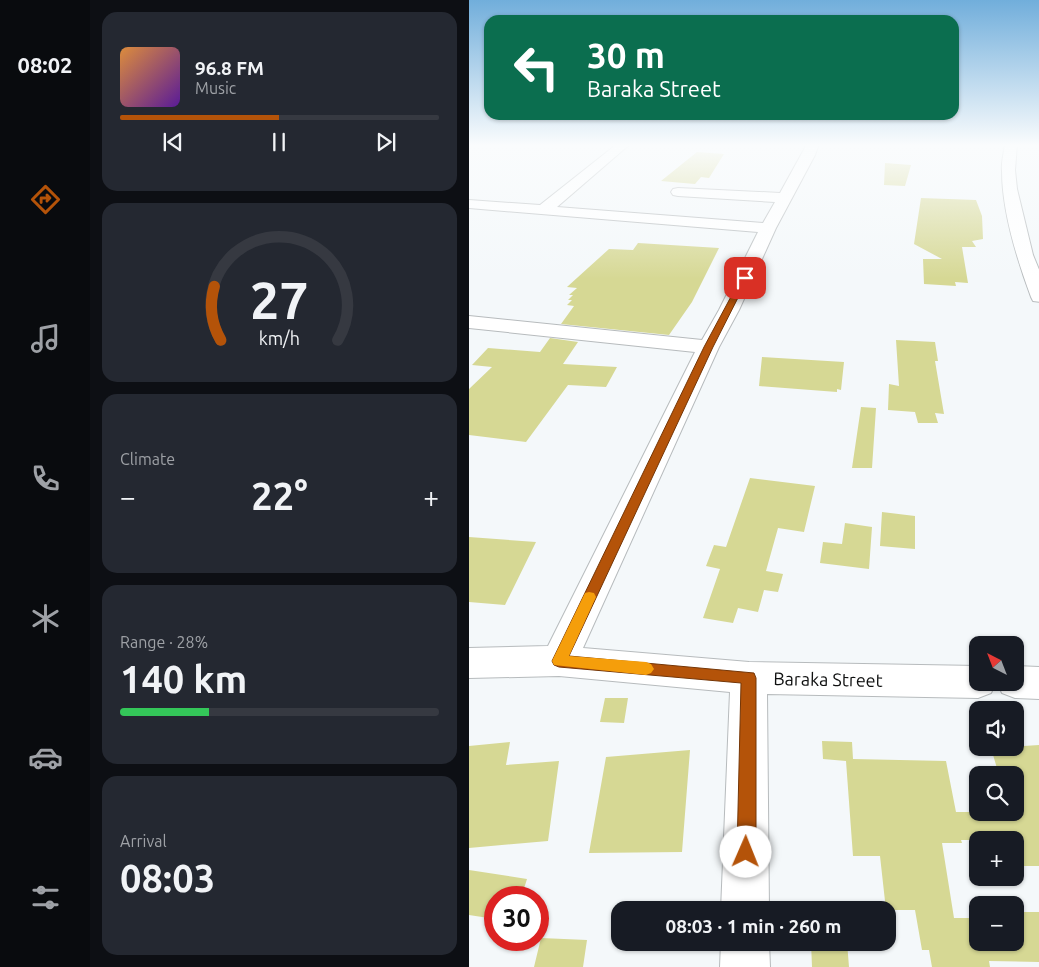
<!DOCTYPE html>
<meta charset="utf-8">
<style>
body{margin:0;font-family:Ubuntu,sans-serif;background:#242831;color:#f1f3f6;height:100vh;display:flex;flex-direction:column;font-size:19px;white-space:nowrap}
*{box-sizing:border-box;margin:0}
p{font-size:16px;color:#9ea1a6}
.icon{flex:none;width:28px;height:28px;fill:none;stroke:currentColor;stroke-width:2;stroke-linecap:round;stroke-linejoin:round}
.map{position:relative;flex:1;overflow:hidden}
.side{display:flex;flex-direction:column;gap:12px;padding:12px;background:#0d0f14;width:379px}
.side>*{flex:none}
.banner{position:absolute;left:15px;top:15px;width:475px;height:105px;border-radius:15px;box-shadow:0 1px 4px #0004;background:#0b6e4f;color:#fff;overflow:hidden}
.needle{width:32px;rotate:318deg}
.buttons{position:absolute;left:500px;top:636px;display:grid;gap:10px}
.buttons a{display:grid;place-items:center;width:55px;height:55px;border-radius:10px;background:#171b24;box-shadow:0 1px 4px #0004;font-size:25px}
.speed{position:absolute;left:15px;top:886px;display:flex;gap:10px;font-size:25px;font-weight:700;text-align:center}
.speed>*{display:grid;place-content:center;width:65px;height:65px;border-radius:50%;background:#171b24;box-shadow:0 1px 4px #0004;line-height:1}
.speed .limit{border:8px solid #d22;background:#fff;color:#111}
.pin{position:absolute;display:grid;place-items:center;width:42px;height:42px;color:#fff;margin:-21px;border-radius:10px;box-shadow:0 2px 8px #0006}
.me{position:absolute;width:55px;margin:-28px;rotate:1deg;stroke-linejoin:round;filter:drop-shadow(0 0 4px #0008)}
.turn{display:flex;align-items:center;gap:18px;height:105px;padding:0 20px;font-size:22px}
.turn .icon{width:65px;height:65px;stroke-width:2.5}
.turn b{display:block;font-size:35px;line-height:42px}
.big{font-size:38px;font-weight:600;line-height:1.1}
.side .widget{flex:1;display:flex;flex-direction:column;justify-content:center;gap:8px;min-width:0;padding:0 18px;border-radius:15px;background:#242831}
.side .dial{align-items:center;gap:0}
.dial svg{height:130px;overflow:visible;fill:none;stroke:#363941;stroke-width:7;stroke-linecap:round;text-anchor:middle}
.dial text{fill:#f1f3f6;stroke:none}
.song{display:flex;align-items:center;gap:15px}
.cover{width:60px;height:60px;border-radius:8px;background:linear-gradient(135deg,hsl(30 70% 55%),hsl(270 70% 35%))}
.played{height:5px;border-radius:2px;background:linear-gradient(90deg,#b45309 50%,#363941 50%)}
.keys{display:flex;justify-content:space-around;direction:ltr}
.heat{display:flex;justify-content:space-between;align-items:center;font-size:28px;direction:ltr}
.charge{height:8px;border-radius:4px;background:linear-gradient(90deg,#34c759 28%,#363941 0)}
.trip{position:absolute;left:142px;top:901px;width:285px;height:50px;border-radius:15px;background:#171b24;box-shadow:0 1px 4px #0004;font-weight:600;line-height:50px;text-align:center}
main{display:flex;flex:1;min-height:0}
.dock{display:flex;flex-direction:column;width:90px;justify-content:space-around;align-items:center;background:#090b0e;color:#9ea1a6}
.dock .icon{width:35px;height:35px}
.dock .selected{color:#b45309}
.dock b{font-size:22px;color:#f1f3f6}
.map>svg:first-child{display:block}
.building{fill:#d6d894}
.lines{fill:none;stroke-linecap:round;stroke-linejoin:round}
.minor-casing{stroke:#b7bbbd;stroke-width:2}
.minor{fill:#fff;fill-rule:evenodd}
.route{fill:#b45309;stroke:#753606}
.slow{fill:#f59e0b}
.labels{text-anchor:middle;dominant-baseline:central;stroke-width:4;stroke-linejoin:round;paint-order:stroke}
.near-street-label{font-size:18px;fill:#0f1010;stroke:#fff}
</style>
<main>
<nav class="dock">
<b>08:02</b>
<svg class="icon selected" aria-label="directions" viewBox="0 0 24 24"><path d="M12 3l9 9-9 9-9-9zM9 14v-3h6M13 9l2 2-2 2"/></svg>
<svg class="icon" aria-label="music" viewBox="0 0 24 24"><path d="M9 18V5l10-2v13"/><circle cx="6" cy="18" r="3"/><circle cx="16" cy="16" r="3"/></svg>
<svg class="icon" aria-label="phone" viewBox="0 0 24 24"><path d="M5 4h4l2 5-3 2q2 4 5 5l2-3 5 2v4C11 20 4 13 5 4z"/></svg>
<svg class="icon" aria-label="climate" viewBox="0 0 24 24"><path d="M12 3v18M4 7l16 10M4 17L20 7"/></svg>
<svg class="icon" aria-label="car" viewBox="0 0 24 24"><path d="M5 17H2v-5l4-1 3-4h7l3 4 3 1v5h-3M9 17h6M6 11h13"/><circle cx="7" cy="17" r="2"/><circle cx="17" cy="17" r="2"/></svg>
<svg class="icon" aria-label="filters" viewBox="0 0 24 24"><path d="M4 7h16M4 17h16"/><circle cx="9" cy="7" r="2"/><circle cx="15" cy="17" r="2"/></svg>
</nav>
<section class="side">
<div class="widget">
<div class="song"><i class="cover"></i><div><b>96.8 FM</b><p>Music</p></div></div>
<div class="played"></div>
<div class="keys"><svg class="icon" aria-label="previous" viewBox="0 0 24 24"><path d="M18 5L8 12l10 7zM5 5v14"/></svg><svg class="icon" aria-label="pause" viewBox="0 0 24 24"><path d="M8 5v14M16 5v14"/></svg><svg class="icon" aria-label="next" viewBox="0 0 24 24"><path d="M6 5l10 7-10 7zM19 5v14"/></svg></div>
</div>
<div class="widget dial"><svg viewBox="0 0 100 80">
<path d="M14 69A42 42 0 1 1 86 69"/>
<path d="M14 69A42 42 0 0 1 10 36" stroke="#b45309"/>
<text x="50" y="56" font-size="32" font-weight="700">27</text>
<text x="50" y="72" font-size="11">km/h</text>
</svg></div>
<div class="widget"><p>Climate</p>
<div class="heat"><a>−</a><b class="big">22°</b><a>+</a></div>
</div>
<div class="widget"><p>Range · 28%</p><b class="big">140 km</b><div class="charge"></div></div>
<div class="widget"><p>Arrival</p><b class="big">08:03</b></div>
</section>
<div class="map">
<svg width="571" height="967" viewBox="0 0 571 967">
<rect width="100%" height="100%" fill="#f4f8fa"/>
<!-- building -->
<path class="building" d="M 228,152 L 255,154 L 240,178 L 232,177 L 226,184 L 192,181 Z
M 416,163 L 442,165 L 436,186 L 415,185 Z
M 452,198 L 507,200 L 513,216 L 514,239 L 503,241 L 507,247 L 493,247 L 499,283 L 486,282 L 487,286 L 455,284 L 454,259 L 473,259 L 445,244 Z
M 169,243 L 250,248 L 223,302 L 200,335 L 92,324 L 105,306 L 98,305 L 103,300 L 99,300 L 104,295 L 100,295 L 108,288 L 98,287 L 140,249 L 164,250 Z
M 81,338 L 109,342 L 94,364 L 148,367 L 137,387 L 99,385 L 57,442 L 0,435 L 0,389 L 23,367 L 3,365 L 19,348 L 71,352 Z
M 427,340 L 466,342 L 469,361 L 466,361 L 475,414 L 466,413 L 469,423 L 449,423 L 446,412 L 419,410 L 420,384 L 430,386 Z
M 293,357 L 375,362 L 372,390 L 368,389 L 368,392 L 290,386 Z
M 392,407 L 407,408 L 403,468 L 383,468 Z
M 281,478 L 346,486 L 335,532 L 309,528 L 297,571 L 314,574 L 309,592 L 295,590 L 289,612 L 269,608 L 264,623 L 234,618 L 251,569 L 237,566 L 245,545 L 257,547 Z
M 413,512 L 446,516 L 446,549 L 411,546 Z
M 376,523 L 403,527 L 400,569 L 351,563 L 354,542 L 373,544 Z
M 0,537 L 67,542 L 36,605 L 0,602 Z
M 136,698 L 159,698 L 155,723 L 131,722 Z
M 353,741 L 383,742 L 384,759 L 477,761 L 487,812 L 546,812 L 546,775 L 530,775 L 522,748 L 571,745 L 571,866 L 546,866 L 546,840 L 492,840 L 493,843 L 473,843 L 485,918 L 509,918 L 509,942 L 546,942 L 546,912 L 571,912 L 571,962 L 520,961 L 521,967 L 463,967 L 460,950 L 453,950 L 446,910 L 417,910 L 411,856 L 384,856 L 377,761 L 354,759 Z
M 41,742 L 37,765 L 90,761 L 79,841 L 0,848 L 0,746 Z
M 221,750 L 213,852 L 120,853 L 137,757 Z
M 0,870 L 58,879 L 52,898 L 26,898 L 26,919 L 0,915 Z
M 72,938 L 118,940 L 114,967 L 65,967 Z
M 342,942 L 378,942 L 380,967 L 343,967 Z"/>
<g class="lines">
<!-- minor casing -->
<g class="minor-casing">
<path id="minor" d="M 148,144 L 161,144 L 88,207 L 294,223 L 306,202 L 209,196 L 204,195 L 202,192 L 204,189 L 209,188 L 311,193 L 338,144 L 350,144 L 346,155 L 307,228 L 270,310 L 250,347 L 114,648 L 280,662 L 509,666 L 509,682 L 527,682 L 522,693 L 509,698 L 298,694 L 300,910 L 252,910 L 261,692 L 90,676 L 0,678 L 0,648 L 79,646 L 226,352 L 0,328 L 0,316 L 233,340 L 250,310 L 289,232 L 0,208 L 0,200 L 71,205 Z
M 536,144 L 548,144 L 546,170 L 548,189 L 564,255 L 571,272 L 571,302 L 564,301 L 562,297 C 548,259 533,212 533,171 C 532,162 535,153 536,144 Z
M 546,666 L 571,667 L 571,699 L 546,698 L 533,693 L 528,682 L 546,682 Z
M 252,942 L 300,942 L 301,967 L 251,967 Z"/>
</g>
<!-- minor -->
<use href="#minor" class="minor"/>
</g>
<!-- sky -->
<linearGradient id="sky" x2="0" y2="1"><stop stop-color="#71aedb"/><stop offset="0.52" stop-color="#fafcfd"/><stop offset="1" stop-color="#fafcfd" stop-opacity="0"/></linearGradient>
<rect width="571" height="279" fill="url(#sky)"/>
<!-- route -->
<path class="route" d="M 276,275 L 279,278 L 244,347 L 100,656 L 285,673 L 287,678 L 287,852 L 284,858 L 277,861 L 271,858 L 268,852 L 272,683 L 90,667 L 85,665 L 83,661 L 235,347 L 272,278 Z"/>
<!-- slow -->
<path class="slow" d="M 120,592 L 125,593 L 127,597 L 100,656 L 177,662 L 182,664 L 185,669 L 182,673 L 177,675 L 85,665 L 83,661 L 116,593 Z"/>
<g class="labels">
<!-- near-street labels -->
<g class="near-street-label">
<text transform="translate(359 679) rotate(1)">Baraka Street</text>
</g>
</g>
</svg>
<div class="buttons">
<a><svg class="needle" viewBox="-14 -14 28 28"><path d="M0-13l5 13h-10z" fill="#e53935"/><path d="M0 13l5-13h-10z" fill="#9ea1a6"/></svg></a>
<a><svg class="icon" aria-label="sound" viewBox="0 0 24 24"><path d="M4 9h4l5-4v14l-5-4H4zM17 9q2 3 0 6"/></svg></a>
<a><svg class="icon" aria-label="search" viewBox="0 0 24 24"><circle cx="10" cy="10" r="6"/><path d="M15 15l6 6"/></svg></a>
<a>+</a>
<a>−</a>
</div>
<div class="speed"><div class="limit">30</div></div>
<div class="pin" style="left:276px;top:278px;background:#d93025"><svg class="icon" aria-label="arrive" viewBox="0 0 24 24"><path d="M6 21V4h12l-3 4 3 4H6"/></svg></div>
<svg class="me" style="left:277px;top:852px" viewBox="-20 -20 40 40"><circle r="19" fill="#fff"/><path d="M0-13L10 11 0 6-10 11z" fill="#b45309"/></svg>
<div class="trip">08:03 · 1 min · 260 m</div>
<div class="banner">
<div class="turn"><svg class="icon" aria-label="left" viewBox="0 0 24 24"><path d="M17 20v-9H6M10 6l-5 5 5 5"/></svg><div><b>30 m</b>Baraka Street</div></div>
</div>
</div>
</main>
